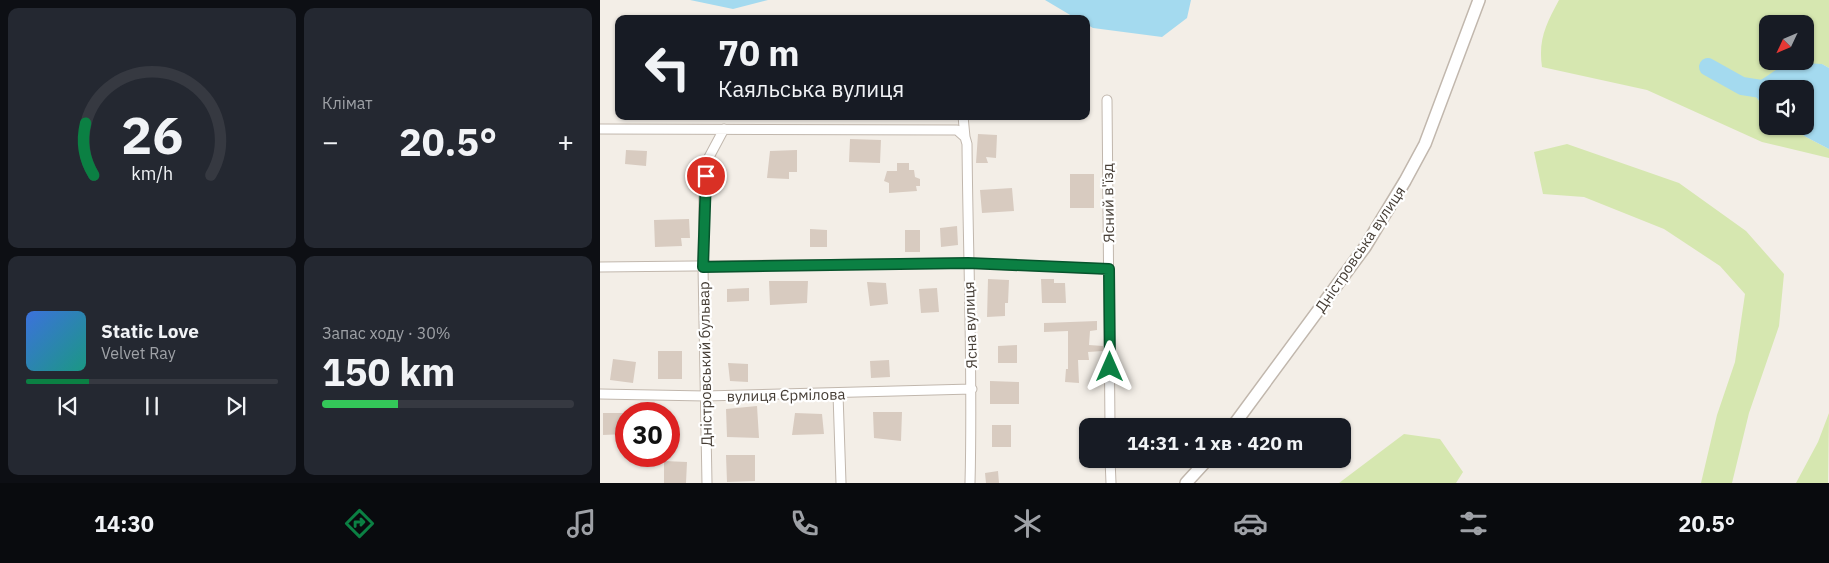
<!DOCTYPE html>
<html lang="uk">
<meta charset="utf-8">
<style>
body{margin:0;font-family:"IBM Plex Sans",sans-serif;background:#242831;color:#f1f3f6;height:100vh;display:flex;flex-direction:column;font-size:19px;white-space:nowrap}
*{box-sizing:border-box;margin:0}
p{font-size:16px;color:#9ea1a6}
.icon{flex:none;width:28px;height:28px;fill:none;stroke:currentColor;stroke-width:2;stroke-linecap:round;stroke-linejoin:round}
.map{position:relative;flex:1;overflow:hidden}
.sheet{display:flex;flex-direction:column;gap:8px;padding:8px;background:#0d0f14;width:600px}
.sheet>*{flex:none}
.top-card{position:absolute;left:15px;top:15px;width:475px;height:105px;border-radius:10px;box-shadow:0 1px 4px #0004;background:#171b24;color:#f1f3f6;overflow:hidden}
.needle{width:32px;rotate:226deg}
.fabs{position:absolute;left:1159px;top:15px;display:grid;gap:10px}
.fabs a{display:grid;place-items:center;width:55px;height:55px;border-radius:10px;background:#171b24;box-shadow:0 1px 4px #0004;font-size:25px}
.speed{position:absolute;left:15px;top:402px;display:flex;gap:10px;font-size:25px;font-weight:700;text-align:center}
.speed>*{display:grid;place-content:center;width:65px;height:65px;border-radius:50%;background:#171b24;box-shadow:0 1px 4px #0004;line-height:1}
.speed .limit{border:8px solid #d22;background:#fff;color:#111}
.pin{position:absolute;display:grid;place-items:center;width:42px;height:42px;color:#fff;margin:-21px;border:2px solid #fff;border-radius:50%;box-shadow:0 1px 5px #0007}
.me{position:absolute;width:55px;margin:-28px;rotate:0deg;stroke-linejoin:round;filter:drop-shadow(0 0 4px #0008)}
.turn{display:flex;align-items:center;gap:18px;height:105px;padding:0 20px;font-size:22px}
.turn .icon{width:65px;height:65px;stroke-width:2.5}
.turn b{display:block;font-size:35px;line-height:42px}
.big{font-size:38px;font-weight:700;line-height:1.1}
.sheet .tile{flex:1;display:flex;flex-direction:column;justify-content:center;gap:8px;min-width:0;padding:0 18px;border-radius:10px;background:#242831}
.sheet .dial{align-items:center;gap:0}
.dial svg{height:130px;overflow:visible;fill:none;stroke:#363941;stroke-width:7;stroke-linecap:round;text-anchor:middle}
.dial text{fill:#f1f3f6;stroke:none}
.song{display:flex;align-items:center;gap:15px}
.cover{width:60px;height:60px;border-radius:8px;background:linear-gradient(135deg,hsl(220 70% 55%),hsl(170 70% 35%))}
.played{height:5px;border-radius:2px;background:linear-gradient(90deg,#0b8043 25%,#363941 25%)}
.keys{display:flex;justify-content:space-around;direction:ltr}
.heat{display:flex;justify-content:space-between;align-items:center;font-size:28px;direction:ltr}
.charge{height:8px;border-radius:4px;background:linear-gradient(90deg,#34c759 30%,#363941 0)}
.sheet .tiles{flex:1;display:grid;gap:8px;grid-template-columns:repeat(2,1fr)}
.trip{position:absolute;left:479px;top:418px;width:272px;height:50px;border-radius:10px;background:#171b24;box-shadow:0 1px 4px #0004;font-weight:700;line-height:50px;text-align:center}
.dock{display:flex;height:80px;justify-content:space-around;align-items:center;background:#090b0e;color:#9ea1a6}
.dock .icon{width:35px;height:35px}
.dock .on{color:#0b8043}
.dock b{font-size:22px;color:#f1f3f6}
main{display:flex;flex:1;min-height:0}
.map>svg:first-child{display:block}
.green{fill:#d6e7b0;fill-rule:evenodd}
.water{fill:#a4daef}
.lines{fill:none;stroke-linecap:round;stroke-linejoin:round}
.river{stroke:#a4daef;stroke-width:18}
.building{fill:#d8cbc0}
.minor-casing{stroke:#c1b7ad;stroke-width:11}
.tertiary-casing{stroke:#c1b7ad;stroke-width:14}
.minor{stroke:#fff;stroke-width:9}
.tertiary{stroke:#fff;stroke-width:11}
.route-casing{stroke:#07532c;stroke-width:12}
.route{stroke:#0b8043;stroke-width:9}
.labels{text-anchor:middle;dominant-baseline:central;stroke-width:4.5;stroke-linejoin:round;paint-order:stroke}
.street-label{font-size:15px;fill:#463e36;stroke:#fff}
</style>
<main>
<section class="sheet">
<div class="tiles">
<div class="tile dial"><svg viewBox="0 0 100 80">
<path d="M14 69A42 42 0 1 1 86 69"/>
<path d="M14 69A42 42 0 0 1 9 37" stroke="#0b8043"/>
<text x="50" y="56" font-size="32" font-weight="700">26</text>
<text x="50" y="72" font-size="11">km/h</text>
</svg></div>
<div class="tile"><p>Клімат</p>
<div class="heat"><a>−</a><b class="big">20.5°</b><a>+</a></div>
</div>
<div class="tile">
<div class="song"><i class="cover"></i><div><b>Static Love</b><p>Velvet Ray</p></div></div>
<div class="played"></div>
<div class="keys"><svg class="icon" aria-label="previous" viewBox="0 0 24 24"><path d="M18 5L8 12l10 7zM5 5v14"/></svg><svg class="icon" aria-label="pause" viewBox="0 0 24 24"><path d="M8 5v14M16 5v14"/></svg><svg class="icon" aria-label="next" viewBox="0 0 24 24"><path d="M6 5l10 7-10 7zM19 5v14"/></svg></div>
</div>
<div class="tile"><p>Запас ходу · 30%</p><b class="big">150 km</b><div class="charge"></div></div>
</div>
</section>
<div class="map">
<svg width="1229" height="483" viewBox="0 0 1229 483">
<rect width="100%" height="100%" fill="#f3eee7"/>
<!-- green -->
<path class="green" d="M 959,0 L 1229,0 L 1229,68 L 1222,64 L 1149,88 L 1167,111 L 1168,126 L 1190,126 L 1206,137 L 1229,149 L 1229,158 L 1162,142 L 1047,90 L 942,67 C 938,40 946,24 959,0 ZM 1168,24 L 1205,24 L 1205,61 L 1168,61 Z
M 967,144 L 1079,183 L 1146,231 L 1184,274 L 1179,326 L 1149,413 L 1132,483 L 1101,483 L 1117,415 L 1135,362 L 1145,294 L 1120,266 L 1064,229 L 984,197 L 943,194 L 934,152 Z
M 1229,413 L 1228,483 L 1196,483 L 1218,442 Z
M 804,434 L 840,439 L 863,472 L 856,483 L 739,483 Z"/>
<!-- water -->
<path class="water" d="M 90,0 L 168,0 L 133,9 Z
M 445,0 L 591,0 L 587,18 L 562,37 L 493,28 L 486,24 L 486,19 L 477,19 Z
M 1188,62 L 1222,64 L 1229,68 L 1229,149 L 1206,137 L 1190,126 L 1205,126 L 1205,89 L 1168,89 L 1167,111 L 1149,88 Z"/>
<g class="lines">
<!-- river -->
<path class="river" d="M 1108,67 L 1142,86 L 1168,90"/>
</g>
<!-- building -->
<path class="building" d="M 378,134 L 397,135 L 396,158 L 386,157 L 388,163 L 376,163 Z
M 250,139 L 281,140 L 280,163 L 249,162 Z
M 26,150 L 47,151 L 46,166 L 25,164 Z
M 197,150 L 197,172 L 189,172 L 189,179 L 167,178 L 170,151 Z
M 297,163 L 309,163 L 309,170 L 314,170 L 315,177 L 320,179 L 320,186 L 316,186 L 317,191 L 289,193 L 289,183 L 284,181 L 287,171 L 297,171 Z
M 470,174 L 494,174 L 494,208 L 470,208 Z
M 412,188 L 414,211 L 382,213 L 380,190 Z
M 89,219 L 90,238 L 81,238 L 82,246 L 55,247 L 54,220 Z
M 357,226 L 358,245 L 341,247 L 340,228 Z
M 210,229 L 227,230 L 227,247 L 210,247 Z
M 305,230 L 320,230 L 320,252 L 305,252 Z
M 388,279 L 409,280 L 408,303 L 405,303 L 405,316 L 387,317 Z
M 441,279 L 454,279 L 454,283 L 465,283 L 466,303 L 442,303 Z
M 169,281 L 208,281 L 207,303 L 170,305 Z
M 267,282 L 286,283 L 288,304 L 270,306 Z
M 149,288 L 149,301 L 127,302 L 127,289 Z
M 337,288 L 339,312 L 321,313 L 319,289 Z
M 497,321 L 497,330 L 490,331 L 489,345 L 503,346 L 503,351 L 488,352 L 489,360 L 478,360 L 479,383 L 465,382 L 466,369 L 468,369 L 468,331 L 444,332 L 444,323 Z
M 417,345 L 417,363 L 398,363 L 398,346 Z
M 58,351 L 82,351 L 82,379 L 58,379 Z
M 13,359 L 36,362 L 33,383 L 10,380 Z
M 289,360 L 290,377 L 271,378 L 270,361 Z
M 128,363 L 148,364 L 148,382 L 130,381 Z
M 390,381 L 419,382 L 419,404 L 390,404 Z
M 157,406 L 159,438 L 127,437 L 126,409 Z
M 273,412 L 302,412 L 301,441 L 274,438 Z
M 3,413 L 26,413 L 26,434 L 3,435 Z
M 195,413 L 222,414 L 224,434 L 192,435 Z
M 392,425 L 411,425 L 411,447 L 392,447 Z
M 126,455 L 155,455 L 155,481 L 127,482 Z
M 64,461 L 87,462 L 86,483 L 64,483 Z
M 398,471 L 399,483 L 386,483 L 385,473 Z"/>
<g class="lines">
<!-- minor casing -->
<g class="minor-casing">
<path id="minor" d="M 507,100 L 510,426
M 363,116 L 365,137
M 0,129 L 357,130 L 365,137 L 367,144 C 368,257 373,370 370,483
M 0,267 L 368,263 L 509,269
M 0,394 L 105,396 L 372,389
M 238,394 L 241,483
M 510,459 L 511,483
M 107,483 L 103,267 L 104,193 L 108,159 L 124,129"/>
</g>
<!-- tertiary casing -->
<g class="tertiary-casing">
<path id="tertiary" d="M 633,426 L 765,247 L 805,181 L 825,144 L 879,0
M 586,483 L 608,459"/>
</g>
<!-- minor -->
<use href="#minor" class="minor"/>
<!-- tertiary -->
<use href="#tertiary" class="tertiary"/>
</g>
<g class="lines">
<!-- route casing -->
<g class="route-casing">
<path id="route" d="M 106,176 L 103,267 L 368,263 L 509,269 L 510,367"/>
</g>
<!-- route -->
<use href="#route" class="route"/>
</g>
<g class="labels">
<!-- street labels -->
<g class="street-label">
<text transform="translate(508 203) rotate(-91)">Ясний в'їзд</text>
<text transform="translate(760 249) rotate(-56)">Дністровська вулиця</text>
<text transform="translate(370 325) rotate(-92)">Ясна вулиця</text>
<text transform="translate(105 364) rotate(-91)">Дністровський бульвар</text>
<text transform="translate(186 395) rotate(-1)">вулиця Єрмілова</text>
</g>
</g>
</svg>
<div class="fabs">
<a><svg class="needle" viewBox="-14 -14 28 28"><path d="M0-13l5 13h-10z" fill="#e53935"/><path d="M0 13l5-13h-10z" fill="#9ea1a6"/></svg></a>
<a><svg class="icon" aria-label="sound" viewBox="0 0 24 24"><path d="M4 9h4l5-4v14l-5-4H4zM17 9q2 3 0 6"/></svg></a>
</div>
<div class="speed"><div class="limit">30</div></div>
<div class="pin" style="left:106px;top:176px;background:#d93025"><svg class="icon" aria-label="arrive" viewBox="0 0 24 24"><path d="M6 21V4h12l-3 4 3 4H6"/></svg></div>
<svg class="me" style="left:510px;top:367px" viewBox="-20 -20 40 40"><path d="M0-17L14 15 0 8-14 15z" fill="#0b8043" stroke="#fff" stroke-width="4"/></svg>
<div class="trip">14:31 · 1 хв · 420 m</div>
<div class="top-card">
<div class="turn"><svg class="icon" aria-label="left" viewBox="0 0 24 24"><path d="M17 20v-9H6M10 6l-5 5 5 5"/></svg><div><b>70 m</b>Каяльська вулиця</div></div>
</div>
</div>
</main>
<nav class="dock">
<b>14:30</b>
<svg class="icon on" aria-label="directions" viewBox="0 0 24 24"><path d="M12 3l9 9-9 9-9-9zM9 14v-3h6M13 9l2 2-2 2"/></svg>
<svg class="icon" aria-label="music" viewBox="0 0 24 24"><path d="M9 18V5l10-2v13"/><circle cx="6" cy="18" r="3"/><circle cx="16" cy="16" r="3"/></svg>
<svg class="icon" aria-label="phone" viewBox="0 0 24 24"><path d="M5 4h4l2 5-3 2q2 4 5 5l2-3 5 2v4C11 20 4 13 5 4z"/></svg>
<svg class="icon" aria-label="climate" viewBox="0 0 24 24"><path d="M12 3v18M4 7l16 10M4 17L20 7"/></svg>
<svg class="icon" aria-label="car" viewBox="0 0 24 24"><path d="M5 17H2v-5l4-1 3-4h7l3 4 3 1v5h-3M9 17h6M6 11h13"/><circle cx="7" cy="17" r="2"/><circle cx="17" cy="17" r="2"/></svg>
<svg class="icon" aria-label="filters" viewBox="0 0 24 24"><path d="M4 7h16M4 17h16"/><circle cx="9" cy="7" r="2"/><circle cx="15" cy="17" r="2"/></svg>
<b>20.5°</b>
</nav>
